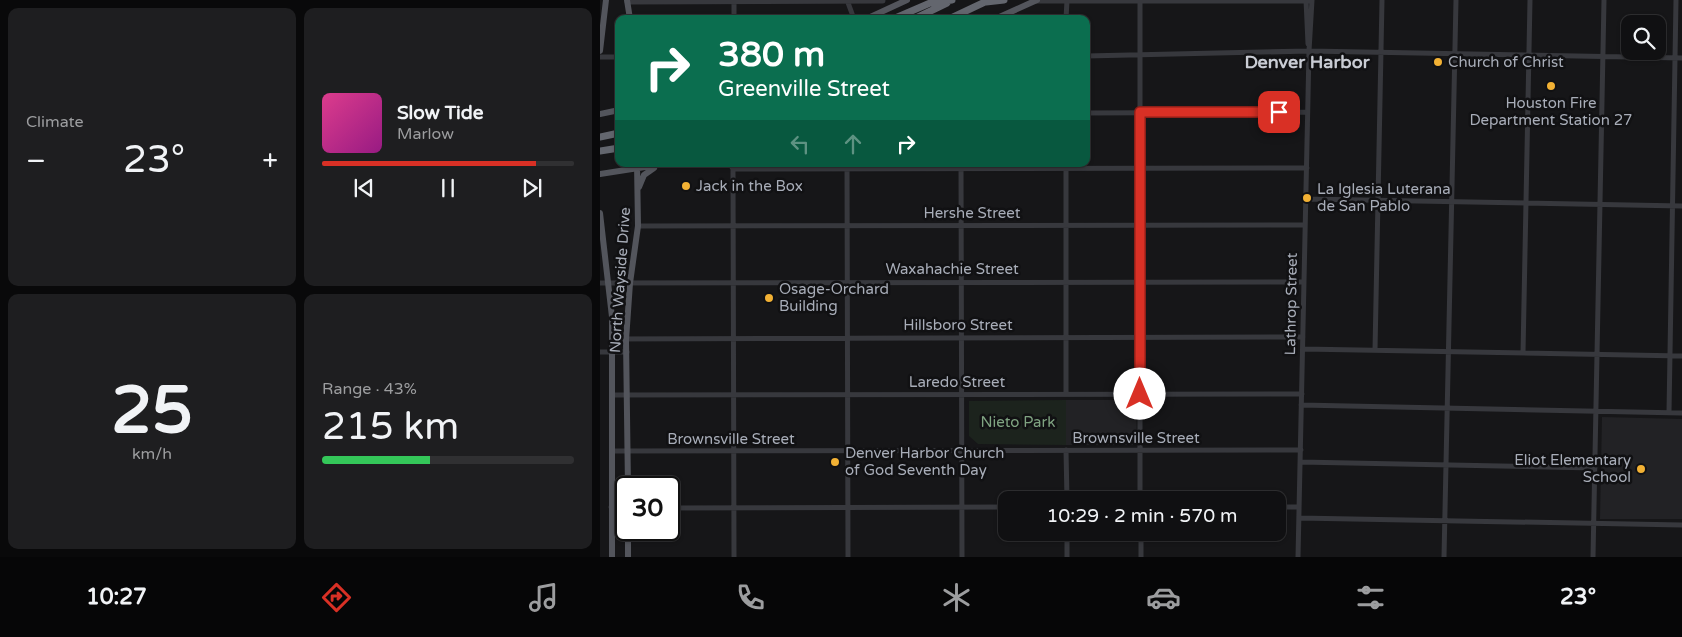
<!DOCTYPE html>
<meta charset="utf-8">
<style>
body{margin:0;font-family:"Varela Round",sans-serif;background:#1e1e20;color:#f1f3f6;height:100vh;display:flex;flex-direction:column;font-size:19px;white-space:nowrap}
*{box-sizing:border-box;margin:0}
p{font-size:16px;color:#9c9d9f}
.icon{flex:none;width:28px;height:28px;fill:none;stroke:currentColor;stroke-width:2;stroke-linecap:round;stroke-linejoin:round}
.map{position:relative;flex:1;overflow:hidden}
.panel{display:flex;flex-direction:column;gap:8px;padding:8px;background:#09090a;width:600px}
.panel>*{flex:none}
.guide{position:absolute;left:15px;top:15px;width:475px;height:152px;border-radius:10px;box-shadow:0 1px 4px #0004,0 0 0 1px #303032;background:#0b6e4f;color:#fff;overflow:hidden}
.controls{position:absolute;left:1021px;top:15px;display:grid;gap:10px}
.controls a{display:grid;place-items:center;width:45px;height:45px;border-radius:10px;background:#101012;box-shadow:0 1px 4px #0004,0 0 0 1px #303032;font-size:25px}
.speed{position:absolute;left:15px;top:476px;display:flex;gap:10px;font-size:25px;font-weight:700;text-align:center}
.speed>*{display:grid;place-content:center;width:65px;height:65px;border-radius:50%;background:#101012;box-shadow:0 1px 4px #0004,0 0 0 1px #303032;line-height:1}
.speed .limit{border:2px solid #111;border-radius:8px;background:#fff;color:#111}
.pin{position:absolute;display:grid;place-items:center;width:42px;height:42px;color:#fff;margin:-21px;border-radius:10px;box-shadow:0 2px 8px #0006}
.me{position:absolute;width:55px;margin:-28px;rotate:0deg;stroke-linejoin:round;filter:drop-shadow(0 0 4px #0008)}
.turn{display:flex;align-items:center;gap:18px;height:105px;padding:0 20px;font-size:22px}
.turn .icon{width:65px;height:65px;stroke-width:2.5}
.turn b{display:block;font-size:35px;line-height:42px}
.lanes{display:flex;align-items:center;height:48px;padding:0 20px;background:#0003;justify-content:center;gap:25px;direction:ltr}
.lanes .off{opacity:.35}
.big{font-size:38px;font-weight:600;line-height:1.1}
.panel .card{flex:1;display:flex;flex-direction:column;justify-content:center;gap:8px;min-width:0;padding:0 18px;border-radius:10px;background:#1e1e20}
.panel .dial{align-items:center;gap:0}
.dial b{font-size:65px;line-height:1}
.song{display:flex;align-items:center;gap:15px}
.cover{width:60px;height:60px;border-radius:8px;background:linear-gradient(135deg,hsl(330 70% 55%),hsl(310 70% 35%))}
.played{height:5px;border-radius:2px;background:linear-gradient(90deg,#d93025 85%,#303032 85%)}
.keys{display:flex;justify-content:space-around;direction:ltr}
.heat{display:flex;justify-content:space-between;align-items:center;font-size:28px;direction:ltr}
.charge{height:8px;border-radius:4px;background:linear-gradient(90deg,#34c759 43%,#303032 0)}
.panel .tiles{flex:1;display:grid;gap:8px;grid-template-columns:repeat(2,1fr)}
.trip{position:absolute;left:398px;top:491px;width:288px;height:50px;border-radius:10px;background:#101012;box-shadow:0 1px 4px #0004,0 0 0 1px #303032;font-weight:600;line-height:50px;text-align:center}
.menu{display:flex;height:80px;justify-content:space-around;align-items:center;background:#060607;color:#9c9d9f}
.menu .icon{width:35px;height:35px}
.menu .current{color:#d93025}
.menu b{font-size:22px;color:#f1f3f6}
main{display:flex;flex:1;min-height:0}
.map>svg:first-child{display:block}
.built{fill:#222225}
.green{fill:#1c231d}
.lines{fill:none;stroke-linecap:round;stroke-linejoin:round}
.minor{stroke:#37383d;stroke-width:5}
.major{stroke:#53555c;stroke-width:6}
.highway{stroke:#63666e;stroke-width:7}
.route-casing{stroke:#8d1f18;stroke-width:12}
.route{stroke:#d93025;stroke-width:9}
.poi-dot{fill:#f2b134;stroke:#111113;stroke-width:2}
.labels{text-anchor:middle;dominant-baseline:central;stroke-width:5;stroke-linejoin:round;paint-order:stroke}
.poi-label{font-size:15px;fill:#a8adb8;stroke:#111113;text-anchor:start}
.street-label{font-size:15px;fill:#a8adb8;stroke:#111113}
.park-label{font-size:15px;fill:#7fa381;stroke:#111113}
.quarter-label{font-size:18px;font-weight:bold;fill:#c9ccd4;stroke:#111113}
</style>
<main>
<section class="panel">
<div class="tiles">
<div class="card"><p>Climate</p>
<div class="heat"><a>−</a><b class="big">23°</b><a>+</a></div>
</div>
<div class="card">
<div class="song"><i class="cover"></i><div><b>Slow Tide</b><p>Marlow</p></div></div>
<div class="played"></div>
<div class="keys"><svg class="icon" aria-label="previous" viewBox="0 0 24 24"><path d="M18 5L8 12l10 7zM5 5v14"/></svg><svg class="icon" aria-label="pause" viewBox="0 0 24 24"><path d="M8 5v14M16 5v14"/></svg><svg class="icon" aria-label="next" viewBox="0 0 24 24"><path d="M6 5l10 7-10 7zM19 5v14"/></svg></div>
</div>
<div class="card dial"><b>25</b><p>km/h</p></div>
<div class="card"><p>Range · 43%</p><b class="big">215 km</b><div class="charge"></div></div>
</div>
</section>
<div class="map">
<svg width="1082" height="557" viewBox="0 0 1082 557">
<rect width="100%" height="100%" fill="#161618"/>
<!-- built -->
<path class="built" d="M 466,400 L 536,400 L 537,445 L 466,445 Z
M 1002,417 L 1082,419 L 1082,519 L 1000,519 Z"/>
<!-- green -->
<path class="green" d="M 466,400 L 466,445 L 378,444 L 369,436 L 369,401 Z"/>
<g class="lines">
<!-- minor -->
<path class="minor" d="M 134,0 L 134,19
M 247,0 L 254,19
M 540,0 L 540,500
M 706,0 L 708,44
M 435,1 L 712,1
M 27,2 L 283,1
M 466,19 L 467,0
M 486,56 L 709,51 L 1082,58
M 0,57 L 19,57
M 486,113 L 707,112
M 130,164 L 133,169 L 134,557
M 247,164 L 248,557
M 361,164 L 362,557
M 133,169 L 707,168
M 707,199 L 1082,206
M 38,226 L 705,225
M 0,283 L 704,282
M 12,339 L 703,337
M 703,349 L 1082,356
M 775,350 L 782,0
M 0,352 L 27,352
M 923,353 L 930,0
M 466,394 L 466,164
M 12,395 L 702,394
M 701,405 L 1082,413
M 1069,412 L 1076,0
M 466,450 L 467,500
M 12,451 L 701,450
M 700,462 L 995,468
M 11,507 L 26,508
M 676,507 L 699,507
M 69,508 L 406,507
M 699,518 L 1082,525
M 467,532 L 467,557
M 541,532 L 541,557
M 698,557 L 709,51 L 712,0
M 844,557 L 856,0
M 993,557 L 1004,0"/>
<!-- major -->
<path class="major" d="M 27,0 L 30,19
M 266,19 L 307,0
M 395,19 L 437,0
M 0,51 L 6,0
M 0,114 L 19,110
M 0,174 L 64,164
M 39,187 L 44,175 L 54,168
M 0,213 L 12,317 L 12,557
M 28,488 L 26,340 L 30,283 L 38,226 L 37,164
M 28,530 L 28,557"/>
<!-- highway -->
<path class="highway" d="M 386,2 L 404,0
M 293,19 L 330,3 L 352,0
M 314,19 L 347,3
M 349,19 L 389,0
M 0,137 L 19,133
M 0,151 L 19,148"/>
</g>
<g class="lines">
<!-- route casing -->
<g class="route-casing">
<path id="route" d="M 540,394 L 540,112 L 679,112"/>
</g>
<!-- route -->
<use href="#route" class="route"/>
</g>
<!-- markers -->
<g class="poi-dot">
<circle cx="838" cy="62" r="5"/>
<circle cx="951" cy="86" r="5"/>
<circle cx="86" cy="186" r="5"/>
<circle cx="707" cy="198" r="5"/>
<circle cx="169" cy="298" r="5"/>
<circle cx="235" cy="462" r="5"/>
<circle cx="1041" cy="469" r="5"/>
</g>
<g class="labels">
<!-- poi labels -->
<g class="poi-label">
<text x="848" y="62">Church of Christ</text>
<text x="951" y="103" text-anchor="middle">Houston Fire<tspan x="951" dy="17">Department Station 27</tspan></text>
<text x="96" y="186">Jack in the Box</text>
<text x="717" y="189">La Iglesia Luterana<tspan x="717" dy="17">de San Pablo</tspan></text>
<text x="179" y="289">Osage-Orchard<tspan x="179" dy="17">Building</tspan></text>
<text x="245" y="453">Denver Harbor Church<tspan x="245" dy="17">of God Seventh Day</tspan></text>
<text x="1031" y="460" text-anchor="end">Eliot Elementary<tspan x="1031" dy="17">School</tspan></text>
</g>
<!-- street labels -->
<g class="street-label">
<text x="372" y="213">Hershe Street</text>
<text x="352" y="269">Waxahachie Street</text>
<text transform="translate(20 280) rotate(-86)">North Wayside Drive</text>
<text transform="translate(691 304) rotate(-89)">Lathrop Street</text>
<text x="358" y="325">Hillsboro Street</text>
<text x="357" y="382">Laredo Street</text>
<text x="536" y="438">Brownsville Street</text>
<text x="131" y="439">Brownsville Street</text>
</g>
<!-- park labels -->
<g class="park-label">
<text x="418" y="422">Nieto Park</text>
</g>
<!-- quarter labels -->
<g class="quarter-label">
<text x="707" y="62">Denver Harbor</text>
</g>
</g>
</svg>
<div class="controls">
<a><svg class="icon" aria-label="search" viewBox="0 0 24 24"><circle cx="10" cy="10" r="6"/><path d="M15 15l6 6"/></svg></a>
</div>
<div class="speed"><div class="limit">30</div></div>
<div class="pin" style="left:679px;top:112px;background:#d93025"><svg class="icon" aria-label="arrive" viewBox="0 0 24 24"><path d="M6 21V4h12l-3 4 3 4H6"/></svg></div>
<svg class="me" style="left:540px;top:394px" viewBox="-20 -20 40 40"><circle r="19" fill="#fff"/><path d="M0-13L10 11 0 6-10 11z" fill="#d93025"/></svg>
<div class="trip">10:29 · 2 min · 570 m</div>
<div class="guide">
<div class="turn"><svg class="icon" aria-label="right" viewBox="0 0 24 24"><path d="M7 20v-9h11M14 6l5 5-5 5"/></svg><div><b>380 m</b>Greenville Street</div></div>
<div class="lanes"><svg class="icon off" aria-label="left" viewBox="0 0 24 24"><path d="M17 20v-9H6M10 6l-5 5 5 5"/></svg><svg class="icon off" aria-label="ahead" viewBox="0 0 24 24"><path d="M12 20V5M6 11l6-6 6 6"/></svg><svg class="icon" aria-label="right" viewBox="0 0 24 24"><path d="M7 20v-9h11M14 6l5 5-5 5"/></svg></div>
</div>
</div>
</main>
<nav class="menu">
<b>10:27</b>
<svg class="icon current" aria-label="directions" viewBox="0 0 24 24"><path d="M12 3l9 9-9 9-9-9zM9 14v-3h6M13 9l2 2-2 2"/></svg>
<svg class="icon" aria-label="music" viewBox="0 0 24 24"><path d="M9 18V5l10-2v13"/><circle cx="6" cy="18" r="3"/><circle cx="16" cy="16" r="3"/></svg>
<svg class="icon" aria-label="phone" viewBox="0 0 24 24"><path d="M5 4h4l2 5-3 2q2 4 5 5l2-3 5 2v4C11 20 4 13 5 4z"/></svg>
<svg class="icon" aria-label="climate" viewBox="0 0 24 24"><path d="M12 3v18M4 7l16 10M4 17L20 7"/></svg>
<svg class="icon" aria-label="car" viewBox="0 0 24 24"><path d="M5 17H2v-5l4-1 3-4h7l3 4 3 1v5h-3M9 17h6M6 11h13"/><circle cx="7" cy="17" r="2"/><circle cx="17" cy="17" r="2"/></svg>
<svg class="icon" aria-label="filters" viewBox="0 0 24 24"><path d="M4 7h16M4 17h16"/><circle cx="9" cy="7" r="2"/><circle cx="15" cy="17" r="2"/></svg>
<b>23°</b>
</nav>
